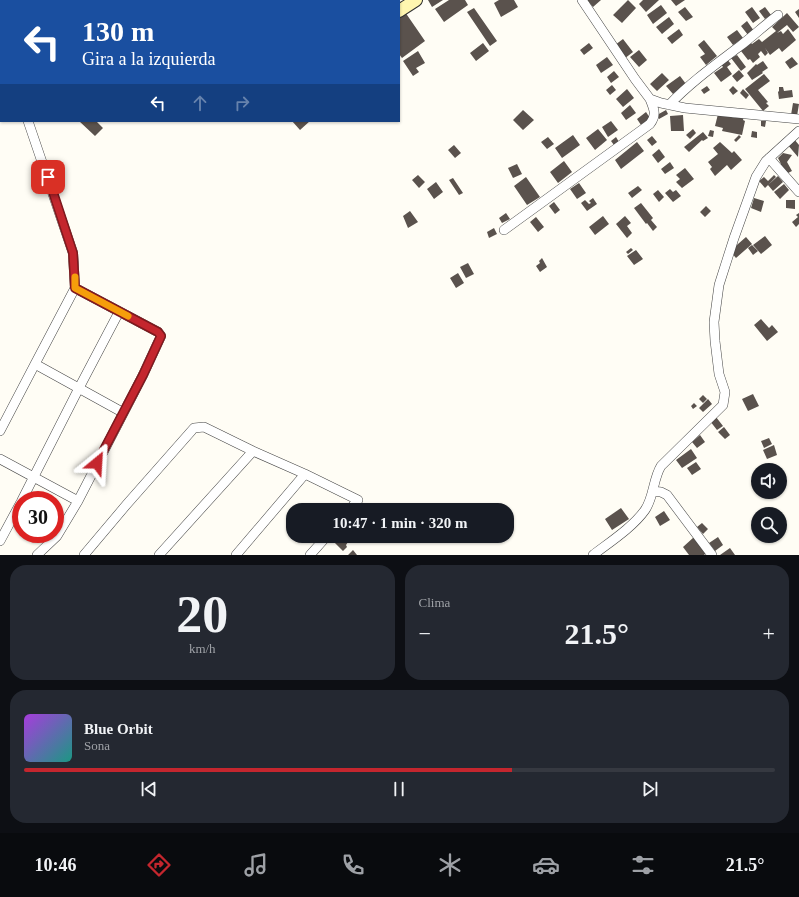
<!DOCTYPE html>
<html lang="es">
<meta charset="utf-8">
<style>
body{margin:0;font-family:"Times New Roman",serif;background:#242831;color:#f1f3f6;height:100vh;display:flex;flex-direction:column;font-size:15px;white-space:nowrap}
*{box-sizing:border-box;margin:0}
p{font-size:13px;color:#9ea1a6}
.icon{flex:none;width:22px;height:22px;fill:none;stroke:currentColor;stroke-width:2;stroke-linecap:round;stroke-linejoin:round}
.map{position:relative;height:555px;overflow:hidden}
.details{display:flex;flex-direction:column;gap:10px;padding:10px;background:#0d0f14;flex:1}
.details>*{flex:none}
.top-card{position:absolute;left:0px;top:0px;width:400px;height:122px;box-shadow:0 1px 3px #0004;background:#1a4fa0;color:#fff;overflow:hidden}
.fabs{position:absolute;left:751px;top:463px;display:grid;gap:8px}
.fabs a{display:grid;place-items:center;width:36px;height:36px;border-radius:50%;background:#171b24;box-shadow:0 1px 3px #0004;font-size:20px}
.speed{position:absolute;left:12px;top:491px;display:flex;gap:8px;font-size:20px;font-weight:700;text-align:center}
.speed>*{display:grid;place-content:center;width:52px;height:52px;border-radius:50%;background:#171b24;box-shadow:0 1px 3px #0004;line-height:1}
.speed .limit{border:6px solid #d22;background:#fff;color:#111}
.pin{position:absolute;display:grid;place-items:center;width:34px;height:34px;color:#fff;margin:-17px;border-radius:8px;box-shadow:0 2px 6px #0006}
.me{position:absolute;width:44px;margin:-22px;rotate:27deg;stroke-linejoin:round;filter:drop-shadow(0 0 3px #0008)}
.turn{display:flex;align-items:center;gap:14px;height:84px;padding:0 16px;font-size:18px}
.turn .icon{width:52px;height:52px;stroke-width:2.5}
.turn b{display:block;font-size:28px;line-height:34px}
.lanes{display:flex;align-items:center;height:38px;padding:0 16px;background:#0003;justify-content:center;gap:20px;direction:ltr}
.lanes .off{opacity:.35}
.big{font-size:30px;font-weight:700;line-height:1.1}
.details .card{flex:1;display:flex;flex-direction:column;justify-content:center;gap:6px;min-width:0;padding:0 14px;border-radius:16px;background:#242831}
.details .dial{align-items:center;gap:0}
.dial b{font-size:52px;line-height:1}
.song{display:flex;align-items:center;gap:12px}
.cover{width:48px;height:48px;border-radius:6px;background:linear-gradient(135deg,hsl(280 70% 55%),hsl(170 70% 35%))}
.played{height:4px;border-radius:2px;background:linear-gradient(90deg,#c4262e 65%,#363941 65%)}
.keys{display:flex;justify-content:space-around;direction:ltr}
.heat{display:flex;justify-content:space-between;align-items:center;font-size:22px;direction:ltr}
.details .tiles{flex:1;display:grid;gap:10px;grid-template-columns:1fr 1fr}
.card:last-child{grid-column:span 2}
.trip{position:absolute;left:286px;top:503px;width:228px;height:40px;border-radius:16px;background:#171b24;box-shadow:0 1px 3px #0004;font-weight:700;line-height:40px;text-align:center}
.menu{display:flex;height:64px;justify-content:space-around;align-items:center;background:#090b0e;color:#9ea1a6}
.menu .icon{width:28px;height:28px}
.menu .selected{color:#c4262e}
.menu b{font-size:18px;color:#f1f3f6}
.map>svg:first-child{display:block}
.building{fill:#5a524d}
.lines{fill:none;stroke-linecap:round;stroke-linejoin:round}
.minor-casing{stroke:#444;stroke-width:10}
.secondary-casing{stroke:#333;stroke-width:14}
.minor{stroke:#fff;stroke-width:9}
.secondary{stroke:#fff6b0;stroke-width:12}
.route-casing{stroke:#7f191e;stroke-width:10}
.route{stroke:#c4262e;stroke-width:7}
.slow{stroke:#f59e0b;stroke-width:7}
</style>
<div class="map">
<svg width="799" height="555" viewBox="0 0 799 555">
<rect width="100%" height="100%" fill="#fffdf5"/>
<!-- building -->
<path class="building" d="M 428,0 L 443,0 L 432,7 Z
M 449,0 L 465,0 L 468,5 L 444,22 L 435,9 Z
M 499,0 L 514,0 L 518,7 L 501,17 L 494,3 Z
M 587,0 L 601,0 L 593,7 Z
M 628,0 L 636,8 L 622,23 L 613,15 Z
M 643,0 L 659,0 L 646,12 L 639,4 Z
M 671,0 L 685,0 L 676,6 Z
M 661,5 L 667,13 L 653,24 L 647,15 Z
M 685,7 L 693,17 L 686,21 L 678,12 Z
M 752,7 L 760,18 L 753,23 L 745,12 Z
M 765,7 L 771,15 L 765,19 L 759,11 Z
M 474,8 L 497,41 L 490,46 L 467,12 Z
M 799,9 L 799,18 L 795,12 Z
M 405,12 L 425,41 L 402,58 L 399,54 L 399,16 Z
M 787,13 L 799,27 L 793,32 L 787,25 L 777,33 L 781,31 L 783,34 L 788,29 L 796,40 L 782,52 L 779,48 L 770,55 L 765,48 L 768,53 L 765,56 L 761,51 L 758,54 L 760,57 L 753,63 L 750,59 L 748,60 L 741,51 L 751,43 L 752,44 L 759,39 L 762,42 L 776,31 L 772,27 Z
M 669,17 L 674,24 L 662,34 L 656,27 Z
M 747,21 L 754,31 L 748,35 L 741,26 Z
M 679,29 L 683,35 L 672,44 L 667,38 Z
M 737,30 L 743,38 L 733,45 L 727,37 Z
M 623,39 L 633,52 L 624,59 L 615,45 Z
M 704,40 L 717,56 L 706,65 L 700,57 L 705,54 L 698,45 Z
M 483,43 L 489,51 L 476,61 L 470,53 Z
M 589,43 L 593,48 L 584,55 L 580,50 Z
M 639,50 L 647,60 L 639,67 L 630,57 Z
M 418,51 L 425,63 L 416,68 L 419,72 L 413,76 L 403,61 Z
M 737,55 L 746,67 L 741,71 L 731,58 Z
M 607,57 L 613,65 L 601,73 L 596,65 Z
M 792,57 L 798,64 L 790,69 L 785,62 Z
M 726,58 L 731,64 L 727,67 L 732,74 L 721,82 L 714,73 L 723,67 L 720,63 Z
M 763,61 L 768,68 L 762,72 L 763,73 L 752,80 L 747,73 L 756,64 L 757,65 Z
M 739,70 L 744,76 L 737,82 L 732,76 Z
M 614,71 L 619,77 L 611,83 L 607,77 Z
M 662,73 L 669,80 L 657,91 L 650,84 Z
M 764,74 L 770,81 L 758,90 L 768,102 L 766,103 L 769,106 L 763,111 L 745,89 Z
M 680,76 L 686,84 L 673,94 L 666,86 Z
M 612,85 L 616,90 L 610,95 L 606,90 Z
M 707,86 L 710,90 L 704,94 L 701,90 Z
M 733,86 L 738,91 L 733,95 L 729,90 Z
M 779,87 L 783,87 L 784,91 L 792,90 L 793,97 L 779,99 L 778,92 L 779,91 Z
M 627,89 L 634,98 L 623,107 L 616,99 Z
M 743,89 L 749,95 L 746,99 L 740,93 Z
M 793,103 L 799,104 L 797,116 L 791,115 Z
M 630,105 L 636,113 L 626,120 L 621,113 Z
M 523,110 L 534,120 L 523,130 L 513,120 Z
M 666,110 L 668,114 L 659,119 L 657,115 Z
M 646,112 L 650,118 L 641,125 L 637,119 Z
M 718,114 L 736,118 L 736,114 L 744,116 L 743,120 L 745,121 L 742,135 L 722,131 L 723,128 L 715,126 Z
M 683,115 L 684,131 L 671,131 L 670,116 Z
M 79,121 L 98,121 L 97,122 L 103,128 L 95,136 Z
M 292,121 L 310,121 L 300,130 Z
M 611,121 L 618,130 L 608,137 L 602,127 Z
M 761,121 L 766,121 L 765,127 L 761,126 Z
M 598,129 L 607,140 L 595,150 L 586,138 Z
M 693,129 L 696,133 L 690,139 L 686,135 Z
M 710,130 L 714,131 L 713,137 L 708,136 Z
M 752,131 L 757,132 L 757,138 L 751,137 Z
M 703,132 L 708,138 L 703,141 L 702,140 L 689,152 L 684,147 Z
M 573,135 L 580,145 L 562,158 L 555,148 Z
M 739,135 L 741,137 L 736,142 L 734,140 Z
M 652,136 L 657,142 L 652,146 L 647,140 Z
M 548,137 L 554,144 L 547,149 L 541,142 Z
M 616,137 L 619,142 L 614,145 L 611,141 Z
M 794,139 L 799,145 L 798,157 L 787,144 Z
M 637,142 L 644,151 L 621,169 L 615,160 Z
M 720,142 L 732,153 L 734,151 L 742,160 L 731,170 L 727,165 L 715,176 L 710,169 L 712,167 L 708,162 L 718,154 L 713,148 Z
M 454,145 L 461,153 L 455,158 L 448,150 Z
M 659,149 L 665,157 L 658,163 L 652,155 Z
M 783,153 L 792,155 L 787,162 L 792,171 L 786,174 L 780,173 L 781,164 L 778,158 Z
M 564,161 L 572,172 L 558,183 L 550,172 Z
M 670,162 L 674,168 L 665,174 L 661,169 Z
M 517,164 L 522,174 L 513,178 L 508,168 Z
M 685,168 L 694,179 L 682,188 L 676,182 L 680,179 L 676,175 Z
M 418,175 L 425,182 L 419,188 L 412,180 Z
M 774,175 L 776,177 L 765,188 L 759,181 L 764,177 L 768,181 Z
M 778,176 L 783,182 L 773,191 L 768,185 Z
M 526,177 L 540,197 L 527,205 L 514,186 Z
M 453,178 L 463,193 L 459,195 L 449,180 Z
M 436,182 L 443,192 L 434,199 L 427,189 Z
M 579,183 L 586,193 L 577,199 L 570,189 Z
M 784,184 L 789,190 L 780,199 L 774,192 Z
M 638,186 L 642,190 L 632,198 L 628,193 Z
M 670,189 L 673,192 L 676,190 L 681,196 L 673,202 L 665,193 Z
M 658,190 L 664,197 L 659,202 L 653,194 Z
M 593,198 L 597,204 L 587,211 L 581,203 L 585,200 L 589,204 L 591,203 L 589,201 Z
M 754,198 L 764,201 L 761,212 L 751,208 Z
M 786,200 L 795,200 L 795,209 L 786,208 Z
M 554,202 L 560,210 L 555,214 L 549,206 Z
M 641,203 L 653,218 L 651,220 L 657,227 L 653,231 L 647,223 L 646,224 L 634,208 Z
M 706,206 L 711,211 L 705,217 L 700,212 Z
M 410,211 L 418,222 L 408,228 L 403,216 Z
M 506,213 L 510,219 L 502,223 L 499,218 Z
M 799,213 L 799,224 L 796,227 L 792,222 L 798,217 L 796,215 Z
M 603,216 L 609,224 L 595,235 L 589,227 Z
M 625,216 L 631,223 L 627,226 L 632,233 L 627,238 L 616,224 Z
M 536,217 L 544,227 L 538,232 L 530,222 Z
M 494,228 L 497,234 L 489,238 L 487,232 Z
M 765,236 L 772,245 L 761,254 L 753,245 Z
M 746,237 L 752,244 L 736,258 L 730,251 Z
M 752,245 L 758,251 L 753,255 L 748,248 Z
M 631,248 L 633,250 L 628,254 L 626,252 Z
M 636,250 L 643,259 L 634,265 L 627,256 Z
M 542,258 L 547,267 L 540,272 L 536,266 L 540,263 L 539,261 Z
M 468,263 L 474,274 L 466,278 L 460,267 Z
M 458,273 L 464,283 L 456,288 L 450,278 Z
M 761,319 L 769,328 L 772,325 L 778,332 L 767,341 L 754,325 Z
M 753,394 L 759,406 L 748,411 L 742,399 Z
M 703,395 L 707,399 L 703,403 L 699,399 Z
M 708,399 L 712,404 L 703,412 L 699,408 Z
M 694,403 L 697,406 L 693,409 L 691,406 Z
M 716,417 L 723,426 L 717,430 L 710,421 Z
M 724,427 L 730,435 L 725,439 L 718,432 Z
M 700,435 L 705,442 L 697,448 L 692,442 Z
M 769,438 L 772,444 L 764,448 L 761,441 Z
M 774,445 L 777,455 L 767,459 L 763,450 Z
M 691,449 L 697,458 L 682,468 L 676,460 Z
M 696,462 L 701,469 L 692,475 L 687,468 Z
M 361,503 L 370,510 L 355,510 Z
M 621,508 L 629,519 L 612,530 L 605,519 Z
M 664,511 L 670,520 L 660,526 L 655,517 Z
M 702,523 L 708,529 L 703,534 L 697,527 Z
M 341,536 L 342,536 L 348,542 L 346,545 L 347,547 L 343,551 L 334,542 Z
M 694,537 L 707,552 L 704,555 L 689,555 L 683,547 Z
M 718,537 L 723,545 L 715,551 L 709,543 Z
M 730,548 L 735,555 L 720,555 Z
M 353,550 L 357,555 L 348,555 Z"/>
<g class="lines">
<!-- minor casing -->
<g class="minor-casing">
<path id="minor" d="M 244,0 L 245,1
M 582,0 L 635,79 L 650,99
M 0,45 L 1,48
M 669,105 C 691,82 715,65 740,46 C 753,36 765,25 778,15
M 769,158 L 799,192
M 504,230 L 650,124 C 657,115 654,109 650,99 L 661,103 L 685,108 L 799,119
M 35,364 L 122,412
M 0,431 L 35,364 L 75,288 L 73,253 L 28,121
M 0,459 L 78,501
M 653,491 L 661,492 L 667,495 L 712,555
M 22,500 L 79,388 L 119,312
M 0,541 L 21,502
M 37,555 L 57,536 L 78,501 L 143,375 L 161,336 L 158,332 L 75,288
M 84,555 L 127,504 L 194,428 L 204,427 L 253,451 L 305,474 L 358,500 L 349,510
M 159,555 L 253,451
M 236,555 L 305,474
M 310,555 L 327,536
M 593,555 C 610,542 633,527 645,510 C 654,497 653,479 661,466 L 723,405 L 725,392 L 719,374 L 715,341 L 714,322 L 719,285 L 734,238 L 756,177 L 766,161 L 799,131"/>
</g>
<!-- secondary casing -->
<g class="secondary-casing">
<path id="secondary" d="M 302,0 L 304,1
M 399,11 L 416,0"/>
</g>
<!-- minor -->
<use href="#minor" class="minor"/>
<!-- secondary -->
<use href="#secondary" class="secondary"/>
</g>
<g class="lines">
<!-- route casing -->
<g class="route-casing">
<path id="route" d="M 48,177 L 73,253 L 75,288 L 158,332 L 161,336 L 143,375 L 97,463"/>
</g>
<!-- route -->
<use href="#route" class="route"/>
<!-- slow -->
<path class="slow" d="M 75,277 L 75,288 L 128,316"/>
</g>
</svg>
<div class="fabs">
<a><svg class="icon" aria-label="sound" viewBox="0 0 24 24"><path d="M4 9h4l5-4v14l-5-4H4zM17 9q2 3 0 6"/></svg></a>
<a><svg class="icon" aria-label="search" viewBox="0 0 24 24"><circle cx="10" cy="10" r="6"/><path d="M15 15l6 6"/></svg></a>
</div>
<div class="speed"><div class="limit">30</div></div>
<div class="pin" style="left:48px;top:177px;background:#d93025"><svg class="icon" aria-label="arrive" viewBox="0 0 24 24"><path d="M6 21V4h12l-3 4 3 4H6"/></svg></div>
<svg class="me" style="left:97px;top:463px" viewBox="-20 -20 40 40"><path d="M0-17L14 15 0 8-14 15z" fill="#c4262e" stroke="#fff" stroke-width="4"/></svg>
<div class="trip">10:47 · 1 min · 320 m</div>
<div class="top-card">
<div class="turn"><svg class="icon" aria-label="left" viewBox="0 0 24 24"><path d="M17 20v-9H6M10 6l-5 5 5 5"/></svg><div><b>130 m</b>Gira a la izquierda</div></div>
<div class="lanes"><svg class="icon" aria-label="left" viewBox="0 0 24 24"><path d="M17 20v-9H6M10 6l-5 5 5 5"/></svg><svg class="icon off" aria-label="ahead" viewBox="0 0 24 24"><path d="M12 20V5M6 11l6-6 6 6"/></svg><svg class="icon off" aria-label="right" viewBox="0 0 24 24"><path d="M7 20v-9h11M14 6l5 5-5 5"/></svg></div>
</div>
</div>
<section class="details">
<div class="tiles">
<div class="card dial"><b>20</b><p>km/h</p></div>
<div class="card"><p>Clima</p>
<div class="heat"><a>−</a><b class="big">21.5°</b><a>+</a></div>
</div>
<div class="card">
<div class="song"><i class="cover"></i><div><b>Blue Orbit</b><p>Sona</p></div></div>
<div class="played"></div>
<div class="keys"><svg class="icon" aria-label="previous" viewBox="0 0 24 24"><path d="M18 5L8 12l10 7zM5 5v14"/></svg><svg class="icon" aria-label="pause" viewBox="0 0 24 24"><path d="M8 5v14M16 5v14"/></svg><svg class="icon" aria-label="next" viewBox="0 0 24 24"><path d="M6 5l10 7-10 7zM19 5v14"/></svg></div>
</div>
</div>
</section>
<nav class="menu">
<b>10:46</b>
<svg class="icon selected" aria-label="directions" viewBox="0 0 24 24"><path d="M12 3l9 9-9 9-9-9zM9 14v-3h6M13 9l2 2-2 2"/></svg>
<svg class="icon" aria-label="music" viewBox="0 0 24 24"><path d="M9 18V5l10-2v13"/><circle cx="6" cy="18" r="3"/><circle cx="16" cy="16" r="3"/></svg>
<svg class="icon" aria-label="phone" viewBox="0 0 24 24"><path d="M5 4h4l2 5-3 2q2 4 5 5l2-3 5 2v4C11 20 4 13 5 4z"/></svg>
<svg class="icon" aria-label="climate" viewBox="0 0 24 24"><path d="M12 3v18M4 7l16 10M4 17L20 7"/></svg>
<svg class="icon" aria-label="car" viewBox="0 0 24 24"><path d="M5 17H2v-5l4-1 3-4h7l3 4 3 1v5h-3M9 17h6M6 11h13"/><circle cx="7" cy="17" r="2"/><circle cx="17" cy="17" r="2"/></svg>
<svg class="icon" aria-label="filters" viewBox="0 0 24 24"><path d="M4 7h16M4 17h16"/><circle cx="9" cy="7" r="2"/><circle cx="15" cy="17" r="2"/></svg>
<b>21.5°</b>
</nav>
